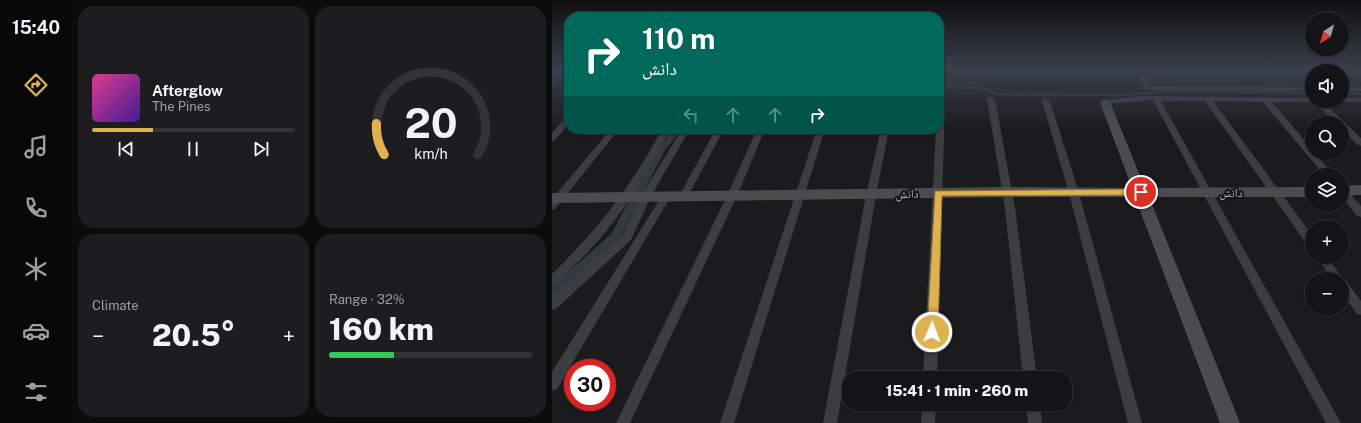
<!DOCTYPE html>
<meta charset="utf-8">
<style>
body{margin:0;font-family:"Public Sans","Noto Naskh Arabic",sans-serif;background:#1d1d1f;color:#f1f3f6;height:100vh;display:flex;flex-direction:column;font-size:15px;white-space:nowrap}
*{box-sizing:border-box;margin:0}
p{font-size:13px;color:#9d9ea1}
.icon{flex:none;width:22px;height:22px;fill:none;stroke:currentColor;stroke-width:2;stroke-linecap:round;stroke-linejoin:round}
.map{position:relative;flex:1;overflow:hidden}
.details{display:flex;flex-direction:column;gap:6px;padding:6px;background:#0b0b0c;width:480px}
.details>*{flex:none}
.guide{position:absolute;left:12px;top:12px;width:380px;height:122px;border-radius:16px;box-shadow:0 1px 3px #0004,0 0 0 1px #333335;background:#00695c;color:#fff;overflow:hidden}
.needle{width:26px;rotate:217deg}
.fabs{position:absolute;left:753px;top:12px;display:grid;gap:8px}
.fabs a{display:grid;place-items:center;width:44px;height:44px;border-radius:50%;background:#141416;box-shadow:0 1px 3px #0004,0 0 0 1px #333335;font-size:20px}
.speed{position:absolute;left:12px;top:359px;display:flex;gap:8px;font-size:20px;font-weight:700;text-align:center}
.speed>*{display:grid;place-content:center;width:52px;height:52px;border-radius:50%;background:#141416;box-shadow:0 1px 3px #0004,0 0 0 1px #333335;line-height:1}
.speed .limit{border:6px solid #d22;background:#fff;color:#111}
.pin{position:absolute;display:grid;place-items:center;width:34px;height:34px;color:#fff;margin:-17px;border:2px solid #fff;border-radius:50%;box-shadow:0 1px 4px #0007}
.me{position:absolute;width:44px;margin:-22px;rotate:2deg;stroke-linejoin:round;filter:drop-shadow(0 0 3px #0008)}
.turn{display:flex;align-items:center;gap:14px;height:84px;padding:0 12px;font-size:18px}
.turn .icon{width:52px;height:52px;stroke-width:2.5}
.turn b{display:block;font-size:28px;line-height:34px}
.lanes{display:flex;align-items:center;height:38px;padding:0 12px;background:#0003;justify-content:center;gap:20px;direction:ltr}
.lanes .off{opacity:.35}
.big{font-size:30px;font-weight:800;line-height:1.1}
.details .card{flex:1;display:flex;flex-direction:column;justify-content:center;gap:6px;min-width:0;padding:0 14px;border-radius:16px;background:#1d1d1f}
.details .dial{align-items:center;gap:0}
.dial svg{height:104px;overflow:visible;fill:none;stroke:#333335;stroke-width:7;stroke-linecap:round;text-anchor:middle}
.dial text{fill:#f1f3f6;stroke:none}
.song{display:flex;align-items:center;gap:12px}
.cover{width:48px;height:48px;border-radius:6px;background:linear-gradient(135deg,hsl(330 70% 55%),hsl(260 70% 35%))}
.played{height:4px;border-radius:2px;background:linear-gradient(90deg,#deb151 30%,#333335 30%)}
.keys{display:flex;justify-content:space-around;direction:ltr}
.heat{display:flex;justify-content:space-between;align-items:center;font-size:22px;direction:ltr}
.charge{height:6px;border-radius:3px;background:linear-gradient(90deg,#34c759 32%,#333335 0)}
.details .tiles{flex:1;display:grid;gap:6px;grid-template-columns:repeat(2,1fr)}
.trip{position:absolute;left:290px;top:371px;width:230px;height:40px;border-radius:16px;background:#141416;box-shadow:0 1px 3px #0004,0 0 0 1px #333335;font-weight:800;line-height:40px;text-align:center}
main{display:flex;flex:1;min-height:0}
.tab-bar{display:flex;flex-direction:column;width:72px;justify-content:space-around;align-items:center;background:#080809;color:#9d9ea1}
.tab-bar .icon{width:28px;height:28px}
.tab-bar .active{color:#deb151}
.tab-bar b{font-size:18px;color:#f1f3f6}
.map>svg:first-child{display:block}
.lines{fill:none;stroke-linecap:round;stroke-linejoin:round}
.stream{stroke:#323940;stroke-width:2.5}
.canal{fill:#323940;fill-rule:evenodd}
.street{fill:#3c3d41;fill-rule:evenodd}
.secondary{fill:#4a4c51;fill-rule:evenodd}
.route{fill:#deb151;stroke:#907335}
.labels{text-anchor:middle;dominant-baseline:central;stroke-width:4;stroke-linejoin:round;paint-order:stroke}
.street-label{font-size:12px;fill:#afb2bb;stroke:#161618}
</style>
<main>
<nav class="tab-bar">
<b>15:40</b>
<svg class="icon active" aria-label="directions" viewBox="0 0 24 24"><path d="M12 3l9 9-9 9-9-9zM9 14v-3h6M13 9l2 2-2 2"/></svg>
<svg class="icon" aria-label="music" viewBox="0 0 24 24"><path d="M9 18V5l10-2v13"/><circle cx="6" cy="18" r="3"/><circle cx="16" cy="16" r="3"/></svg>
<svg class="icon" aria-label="phone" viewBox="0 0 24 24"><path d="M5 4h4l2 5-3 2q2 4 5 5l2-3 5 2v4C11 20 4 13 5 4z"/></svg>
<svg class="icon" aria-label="climate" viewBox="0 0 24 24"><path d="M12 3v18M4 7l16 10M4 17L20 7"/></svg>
<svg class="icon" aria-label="car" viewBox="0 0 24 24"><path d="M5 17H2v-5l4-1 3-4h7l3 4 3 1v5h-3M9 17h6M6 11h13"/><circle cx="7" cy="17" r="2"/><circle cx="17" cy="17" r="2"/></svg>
<svg class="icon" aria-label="filters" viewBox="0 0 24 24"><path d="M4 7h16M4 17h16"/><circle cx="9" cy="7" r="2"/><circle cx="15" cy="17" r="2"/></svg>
</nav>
<section class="details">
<div class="tiles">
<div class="card">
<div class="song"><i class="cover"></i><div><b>Afterglow</b><p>The Pines</p></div></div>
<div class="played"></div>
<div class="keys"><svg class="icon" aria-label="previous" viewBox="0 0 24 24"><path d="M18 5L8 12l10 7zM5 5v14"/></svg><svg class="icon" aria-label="pause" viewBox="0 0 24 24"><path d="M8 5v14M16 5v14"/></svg><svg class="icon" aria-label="next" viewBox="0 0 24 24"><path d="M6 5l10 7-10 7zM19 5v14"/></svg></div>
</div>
<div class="card dial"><svg viewBox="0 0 100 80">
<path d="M14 69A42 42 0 1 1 86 69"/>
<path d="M14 69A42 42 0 0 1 8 45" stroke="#deb151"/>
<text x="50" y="56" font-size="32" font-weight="700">20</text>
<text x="50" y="72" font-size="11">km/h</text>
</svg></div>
<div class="card"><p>Climate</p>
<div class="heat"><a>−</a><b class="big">20.5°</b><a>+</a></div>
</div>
<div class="card"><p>Range · 32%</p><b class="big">160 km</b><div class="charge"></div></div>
</div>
</section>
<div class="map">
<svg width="809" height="423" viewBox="0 0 809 423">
<rect width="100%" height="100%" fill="#1b1b1d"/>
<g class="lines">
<!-- stream -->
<path class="stream" d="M 387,87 L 429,88 L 445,94 L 570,95 L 618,91 L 760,93
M 790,93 L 809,94"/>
<!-- canal -->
<path class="canal" d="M 121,129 L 129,129 L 112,152 L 67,240 L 4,298 L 0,299 L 0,287 L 59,234 L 104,152 Z"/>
<!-- street -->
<path class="street" d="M 412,70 L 418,70 L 420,73 L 413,75 Z
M 584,70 L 591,70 L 599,86 L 760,87 L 760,91 L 596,90 L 592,88 Z
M 0,79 L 5,79 L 6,81 L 0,85 Z
M 790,87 L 809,87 L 809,91 L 790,91 Z
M 588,96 L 760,98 L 760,101 L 770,101 L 809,138 L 809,146 L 806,145 L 790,130 L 790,123 L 783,123 L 763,102 L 720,102 L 760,149 L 760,153 L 763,153 L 782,175 L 772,175 L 711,102 L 661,101 L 760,235 L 760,247 L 756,246 L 653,101 L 609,101 L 789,423 L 774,423 L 601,100 L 553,104 L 549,102 L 553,100 Z
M 436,97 L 439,97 L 443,99 L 463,208 L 485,378 L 471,378 L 453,208 L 435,99 Z
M 387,98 L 393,100 L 385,378 L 371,378 L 384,129 L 387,129 Z
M 790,98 L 809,98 L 809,102 L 787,102 L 790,101 Z
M 491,99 L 494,99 L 498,101 L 527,193 L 590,423 L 576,423 L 517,193 L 490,101 Z
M 14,117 L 17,117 L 17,124 L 3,140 L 0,141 L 0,133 Z
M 59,129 L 67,129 L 3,209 L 0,210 L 0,199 Z
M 110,129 L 118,129 C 99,166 78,203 51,235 C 36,253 20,268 4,284 L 0,286 L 0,274 C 47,228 79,187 110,129 Z
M 130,129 L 138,129 L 99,196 L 79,240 L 4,309 L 0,310 L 0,298 L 71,234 L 89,196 Z
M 164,129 L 172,129 L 135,198 L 129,198 L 127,196 Z
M 205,129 L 213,129 L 185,196 L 78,423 L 64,423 L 175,196 Z
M 265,129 L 273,129 L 182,423 L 168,423 Z
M 329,129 L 337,129 L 324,195 L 285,423 L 271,423 L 314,195 Z
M 790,188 L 793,189 L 809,206 L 809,217 L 805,216 L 790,197 Z
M 114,193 L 119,196 L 5,389 L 0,391 L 0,372 L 111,194 Z
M 765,257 L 776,257 L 791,280 L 794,281 L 809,301 L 809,315 L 805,314 L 790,293 L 790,279 L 780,279 Z
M 370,404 L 384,404 L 383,423 L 369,423 Z
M 474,404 L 488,404 L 490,423 L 476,423 Z"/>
<!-- secondary -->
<path class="secondary" d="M 553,99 L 558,102 L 593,188 L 760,187 L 760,197 L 597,197 L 688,423 L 668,423 L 583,197 L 454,197 L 0,203 L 0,193 L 454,187 L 580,188 L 548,102 Z
M 809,185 L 809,195 L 790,196 L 790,186 Z"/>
</g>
<!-- sky -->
<linearGradient id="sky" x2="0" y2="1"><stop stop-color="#0f0f10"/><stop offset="0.54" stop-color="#393f4c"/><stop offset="1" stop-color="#393f4c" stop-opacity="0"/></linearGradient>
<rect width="809" height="129" fill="url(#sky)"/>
<!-- route -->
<path class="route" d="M 589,189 L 593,192 L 589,195 L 390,196 L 386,332 L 384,335 L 380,337 L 376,335 L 375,332 L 383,191 Z"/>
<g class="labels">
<!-- street labels -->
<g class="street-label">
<text x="679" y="193">دانش</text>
<text transform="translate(355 194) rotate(-2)">دانش</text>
</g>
</g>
</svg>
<div class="fabs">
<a><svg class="needle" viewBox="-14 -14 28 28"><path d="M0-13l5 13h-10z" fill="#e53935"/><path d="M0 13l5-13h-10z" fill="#9d9ea1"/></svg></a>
<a><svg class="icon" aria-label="sound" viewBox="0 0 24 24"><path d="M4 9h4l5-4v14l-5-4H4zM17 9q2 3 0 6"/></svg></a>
<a><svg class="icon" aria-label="search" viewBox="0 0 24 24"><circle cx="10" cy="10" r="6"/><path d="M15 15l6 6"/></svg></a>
<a><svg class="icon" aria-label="layers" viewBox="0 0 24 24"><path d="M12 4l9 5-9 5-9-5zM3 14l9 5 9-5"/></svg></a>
<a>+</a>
<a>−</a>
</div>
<div class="speed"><div class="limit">30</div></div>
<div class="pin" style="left:589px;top:192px;background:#d93025"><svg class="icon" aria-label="arrive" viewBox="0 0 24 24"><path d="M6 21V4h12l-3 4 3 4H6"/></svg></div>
<svg class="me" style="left:380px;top:332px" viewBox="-20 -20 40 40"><circle r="17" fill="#deb151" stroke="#fff" stroke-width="3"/><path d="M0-11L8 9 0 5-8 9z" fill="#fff"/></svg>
<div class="trip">15:41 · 1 min · 260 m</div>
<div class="guide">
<div class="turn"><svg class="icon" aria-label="right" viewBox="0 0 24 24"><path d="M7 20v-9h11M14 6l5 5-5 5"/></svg><div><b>110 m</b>دانش</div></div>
<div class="lanes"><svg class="icon off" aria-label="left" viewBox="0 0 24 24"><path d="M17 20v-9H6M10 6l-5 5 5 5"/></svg><svg class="icon off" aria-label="ahead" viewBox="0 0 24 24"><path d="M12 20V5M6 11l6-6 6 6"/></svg><svg class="icon off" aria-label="ahead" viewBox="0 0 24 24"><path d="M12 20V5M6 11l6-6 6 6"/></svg><svg class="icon" aria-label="right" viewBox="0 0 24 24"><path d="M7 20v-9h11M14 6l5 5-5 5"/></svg></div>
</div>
</div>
</main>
